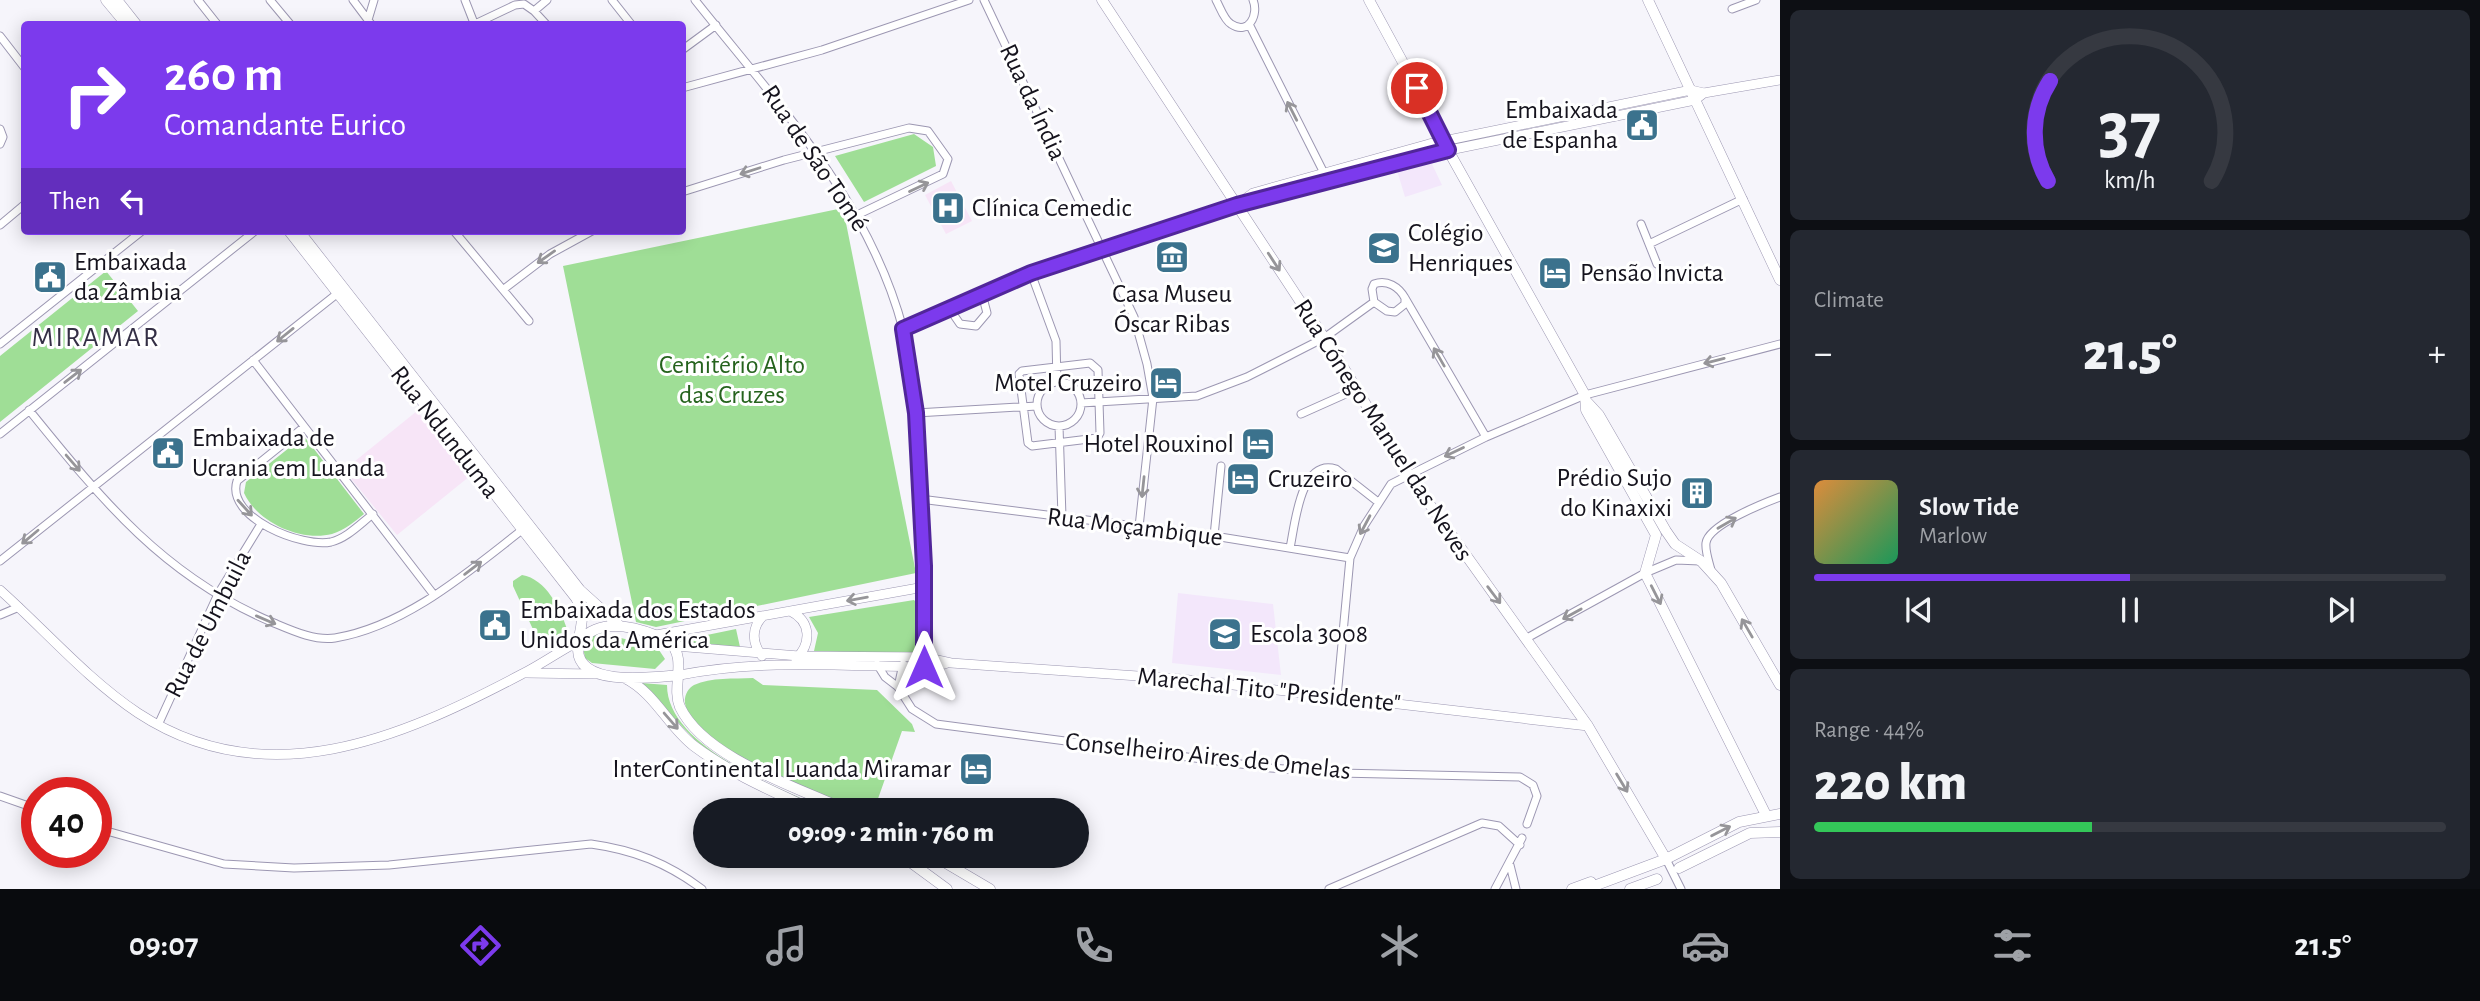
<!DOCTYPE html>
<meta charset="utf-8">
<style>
body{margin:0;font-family:"Alegreya Sans",sans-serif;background:#242831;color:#f1f3f6;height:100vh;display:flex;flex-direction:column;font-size:26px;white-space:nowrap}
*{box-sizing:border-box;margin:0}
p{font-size:23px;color:#9ea1a6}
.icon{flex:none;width:38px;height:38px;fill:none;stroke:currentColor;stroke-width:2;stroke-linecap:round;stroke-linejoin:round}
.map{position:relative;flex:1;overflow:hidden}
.panel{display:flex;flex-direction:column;gap:10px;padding:10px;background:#0d0f14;width:700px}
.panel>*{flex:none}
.top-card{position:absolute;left:21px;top:21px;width:665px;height:214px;border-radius:7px;box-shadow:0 4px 18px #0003;background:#7c3aed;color:#fff;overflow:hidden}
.speed{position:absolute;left:21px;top:777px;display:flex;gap:14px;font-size:35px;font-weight:700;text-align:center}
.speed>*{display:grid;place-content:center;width:91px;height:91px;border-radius:50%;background:#171b24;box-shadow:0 4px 18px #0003;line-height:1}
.speed .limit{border:10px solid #d22;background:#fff;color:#111}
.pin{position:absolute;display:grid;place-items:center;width:60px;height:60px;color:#fff;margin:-30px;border:4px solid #fff;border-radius:50%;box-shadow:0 2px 7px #0007}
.me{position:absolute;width:77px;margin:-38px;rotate:0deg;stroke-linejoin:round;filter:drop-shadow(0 0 5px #0008)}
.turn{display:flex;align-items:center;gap:24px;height:147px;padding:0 28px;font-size:32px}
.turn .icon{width:91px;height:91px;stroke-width:2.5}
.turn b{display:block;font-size:49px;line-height:60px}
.then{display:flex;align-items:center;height:66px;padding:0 28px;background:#0003;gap:14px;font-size:26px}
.big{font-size:52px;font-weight:800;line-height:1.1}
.panel .widget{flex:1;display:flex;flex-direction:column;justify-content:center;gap:10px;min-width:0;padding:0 24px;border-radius:10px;background:#242831}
.panel .dial{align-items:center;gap:0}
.dial svg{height:182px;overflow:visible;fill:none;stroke:#363941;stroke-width:7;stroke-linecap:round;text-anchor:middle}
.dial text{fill:#f1f3f6;stroke:none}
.song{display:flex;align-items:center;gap:21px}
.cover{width:84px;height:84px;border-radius:10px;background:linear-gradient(135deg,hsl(30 70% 55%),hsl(150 70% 35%))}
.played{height:7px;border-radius:4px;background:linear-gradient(90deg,#7c3aed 50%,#363941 50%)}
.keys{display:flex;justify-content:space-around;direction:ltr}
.heat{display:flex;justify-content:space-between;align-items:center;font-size:38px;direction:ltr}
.charge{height:10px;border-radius:5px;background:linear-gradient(90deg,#34c759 44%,#363941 0)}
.trip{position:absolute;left:693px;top:798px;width:396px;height:70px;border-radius:35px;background:#171b24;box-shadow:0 4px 18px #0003;font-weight:800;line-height:70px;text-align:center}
.menu{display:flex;height:112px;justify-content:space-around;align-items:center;background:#090b0e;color:#9ea1a6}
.menu .icon{width:49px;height:49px}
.menu .selected{color:#7c3aed}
.menu b{font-size:32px;color:#f1f3f6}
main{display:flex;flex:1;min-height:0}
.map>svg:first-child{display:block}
.education{fill:#f3e7fb}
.medical{fill:#f7e5f7}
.green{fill:#9fde96}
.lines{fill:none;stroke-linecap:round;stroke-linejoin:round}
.minor-casing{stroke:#9c97b2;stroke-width:9}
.tertiary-casing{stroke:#9c97b2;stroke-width:10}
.secondary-casing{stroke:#9c97b2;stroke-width:11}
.minor{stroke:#fff;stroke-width:7}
.tertiary{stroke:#fff;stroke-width:9}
.secondary{stroke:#fff;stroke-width:10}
.oneway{stroke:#969599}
.route-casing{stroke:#51269a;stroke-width:18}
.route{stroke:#7c3aed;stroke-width:12}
.labels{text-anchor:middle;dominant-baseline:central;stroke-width:6;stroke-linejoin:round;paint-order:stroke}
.street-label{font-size:26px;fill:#15131d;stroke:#fff}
.poi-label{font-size:26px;fill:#15131d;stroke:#fff;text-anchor:start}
.park-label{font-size:26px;fill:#25631d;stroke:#fff}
.neighbourhood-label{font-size:28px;letter-spacing:2px;fill:#342f45;stroke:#fff}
</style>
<main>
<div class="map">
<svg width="1780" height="889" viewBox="0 0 1780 889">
<rect width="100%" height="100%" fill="#f6f5fb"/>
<!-- education -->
<path class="education" d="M 1431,162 L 1442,185 L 1405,197 L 1396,167 Z
M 1178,593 L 1273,604 L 1281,675 L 1172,663 Z"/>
<!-- medical -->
<path class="medical" d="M 951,181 L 972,221 L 946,234 L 925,195 Z
M 417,411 L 470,476 L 397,535 L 344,470 Z"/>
<!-- green -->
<path class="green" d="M 914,134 L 933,147 L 936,166 L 864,202 L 835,156 Z
M 843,208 L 916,573 L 656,627 L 636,622 L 563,266 Z
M 106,271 L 138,311 L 0,422 L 0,356 Z
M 304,436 L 364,514 C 354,522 345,530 332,534 C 300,542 257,522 244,493 L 246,482 Z
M 522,575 C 546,579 560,608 567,629 L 559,637 L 537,638 L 513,586 L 513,581 Z
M 914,600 L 920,606 L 920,648 L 916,655 L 814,651 L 818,633 L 809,617 Z
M 736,629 L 740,647 L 673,642 Z
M 601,633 L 657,647 L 665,659 L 655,669 L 592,663 L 585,658 L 583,647 L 589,637 Z
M 753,678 L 763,685 L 877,690 L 912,724 L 915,732 L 902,731 L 874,810 L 852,810 C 816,794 690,746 685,703 C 684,696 688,688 694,685 C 711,677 734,679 753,678 Z
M 641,683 L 667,685 C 667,747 780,788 827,810 L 820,810 L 715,757 L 695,740 Z"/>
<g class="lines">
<!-- minor casing -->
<g class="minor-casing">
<path id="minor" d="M 198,0 L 217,24
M 270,0 L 290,24
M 353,0 L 371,24
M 465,0 L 474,23
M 612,0 L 631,24
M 695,0 C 776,102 869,200 903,329
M 984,0 L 1134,317 L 1147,364 L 1153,398 L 1139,527
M 1216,0 C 1220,7 1224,20 1231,24 C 1249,36 1259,14 1253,0
M 1732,9 L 1756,0
M 534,11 L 546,24
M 368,20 L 374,0
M 475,24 L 515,5 L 524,4 L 534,11 L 547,0
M 1249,24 L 1325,175
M 0,36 L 24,67
M 682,50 L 716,25
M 682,88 L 822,50 L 969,0
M 0,129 L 3,137 L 0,144
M 682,192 L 784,160 L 909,128 L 928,131 L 948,159 L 943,174 L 857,215
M 1641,224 L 1657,264
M 0,225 L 24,205
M 454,231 L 529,321
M 1649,244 L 1743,199
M 1031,273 L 1056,341 L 1057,382
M 504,289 L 550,254 L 592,231
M 1405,298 L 1405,304 L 1395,312 L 1387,311 L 1374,302 L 1372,289 L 1374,284 C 1387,279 1399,287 1405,298 L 1486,437
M 949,308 L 960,324 L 976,326 L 987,313 L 982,294
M 0,344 L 142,231
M 253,360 L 434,595
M 1090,363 L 1098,370 L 1100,433 L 1097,438 L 1032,446 L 1028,443 L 1019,374 L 1022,371 Z
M1037 404a22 22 0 1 1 44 0a22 22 0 1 1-44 0Z
M 1081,403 L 1197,396 L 1247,377 L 1324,338 L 1374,302
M 29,410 C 102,500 164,577 274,623 C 293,631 315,641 335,638 C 406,626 468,572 522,530
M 916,413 L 1037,406
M 1301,414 L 1357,389
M 1059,426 L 1062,517
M 304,427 L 237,481 C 225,518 303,548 331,542 C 347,538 360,524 373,514
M 0,434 L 255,231
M 920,499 L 1214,536 L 1350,558
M 1214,536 L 1221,466
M 1290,548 C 1295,525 1300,458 1336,469 L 1378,502
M 0,561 L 338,293
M 1711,570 C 1709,562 1705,551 1706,543 C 1708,525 1764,503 1780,497
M 0,615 L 19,607
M 1527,638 L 1645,573 L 1676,560 L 1700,561
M 877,664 L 885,677 L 898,687 L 912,709 L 936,724 L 1271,768 L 1339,773 L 1520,777 L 1533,785 L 1537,796 L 1527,824
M 898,687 L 903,664
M 1337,697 L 1350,558 L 1364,526 L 1391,484 L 1486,437 L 1585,395 L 1780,344
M 158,725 L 218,594 L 261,524
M 0,796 L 37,809
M 96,828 L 224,864 L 294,868 L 389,865 L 591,844 C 634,850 667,863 702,889
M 1666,859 L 1681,889
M 1510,865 L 1516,889
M 1329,889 L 1482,823 L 1499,826 L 1520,845
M 1495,889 L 1522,838"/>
</g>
<!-- tertiary casing -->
<g class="tertiary-casing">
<path id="tertiary" d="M 1238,204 L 1253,193 L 1429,144 L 1691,90 L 1704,93 L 1780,80
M 0,590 C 45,630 87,679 138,713 C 266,797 401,738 522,674 C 542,664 561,650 581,640
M 790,611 C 811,621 812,643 796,659
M 656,635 L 924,587
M 675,646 L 799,656 L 924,657 L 951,663 L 1181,679 L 1588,726
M 762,656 C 752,643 751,628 763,616
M 924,667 L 924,566 L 916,413 L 903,329 L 1031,273 L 1237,205 L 1440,152 L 1695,100 L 1704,93
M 526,673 L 595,674
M 680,675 C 761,659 842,666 924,667 L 945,664"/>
</g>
<!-- secondary casing -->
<g class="secondary-casing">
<path id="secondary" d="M 106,0 L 126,24
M 117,0 L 136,24
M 1102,0 L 1342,365 L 1408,474 L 1588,726 L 1666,859
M 1369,0 L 1445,140 L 1448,150 L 1585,395 L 1586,410 L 1656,535 L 1645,573 L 1766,815
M 1648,0 L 1780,280
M 289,231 L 576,598 C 588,619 578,629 578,650 C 579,688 655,677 680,675
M 299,231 L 580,590 L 620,626
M 1587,402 L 1599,415 L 1666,531 L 1675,544 L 1701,561 L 1721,583 L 1780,685
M 581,640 C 603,615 644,629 669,641 C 688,659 671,686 680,707 C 704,758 797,787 846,810
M 625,678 C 655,693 668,726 694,746 C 730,773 772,791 813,810
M 902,856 L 947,889
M 934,856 L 990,889
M 1679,868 L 1750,833 L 1780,832
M 1572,889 L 1591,882
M 1586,889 L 1666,859 L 1739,822 L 1780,814
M 1630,889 L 1657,879"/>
</g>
<!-- minor -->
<use href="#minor" class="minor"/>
<!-- tertiary -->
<use href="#tertiary" class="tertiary"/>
<!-- secondary -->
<use href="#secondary" class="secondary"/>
</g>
<!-- one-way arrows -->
<defs><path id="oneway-shaft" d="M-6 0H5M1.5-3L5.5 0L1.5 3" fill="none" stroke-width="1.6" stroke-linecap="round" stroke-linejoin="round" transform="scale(1.75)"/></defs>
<g class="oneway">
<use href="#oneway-shaft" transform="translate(1292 111) rotate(-117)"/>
<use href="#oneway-shaft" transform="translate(750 171) rotate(162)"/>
<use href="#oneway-shaft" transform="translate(919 187) rotate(-25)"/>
<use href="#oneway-shaft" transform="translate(546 257) rotate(145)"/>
<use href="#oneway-shaft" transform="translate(1274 262) rotate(57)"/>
<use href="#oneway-shaft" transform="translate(285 335) rotate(141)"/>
<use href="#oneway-shaft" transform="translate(1439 357) rotate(-120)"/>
<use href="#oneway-shaft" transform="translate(1714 361) rotate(166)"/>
<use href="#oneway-shaft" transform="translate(73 376) rotate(-38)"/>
<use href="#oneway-shaft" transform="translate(1454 452) rotate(155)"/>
<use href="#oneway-shaft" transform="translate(73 463) rotate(49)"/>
<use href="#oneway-shaft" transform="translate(1143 487) rotate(96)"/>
<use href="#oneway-shaft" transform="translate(245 508) rotate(48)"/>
<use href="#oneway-shaft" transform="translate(1727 523) rotate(-30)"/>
<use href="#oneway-shaft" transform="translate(1365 525) rotate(118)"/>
<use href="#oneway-shaft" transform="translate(30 537) rotate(140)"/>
<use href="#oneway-shaft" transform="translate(473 568) rotate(-37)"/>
<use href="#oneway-shaft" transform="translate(1494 595) rotate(53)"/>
<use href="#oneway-shaft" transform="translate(1656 595) rotate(63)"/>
<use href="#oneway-shaft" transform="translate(857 599) rotate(170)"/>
<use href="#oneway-shaft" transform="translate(1572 614) rotate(151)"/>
<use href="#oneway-shaft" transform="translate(266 620) rotate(23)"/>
<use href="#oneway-shaft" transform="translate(1747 628) rotate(-120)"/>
<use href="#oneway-shaft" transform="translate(671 721) rotate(49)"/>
<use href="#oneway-shaft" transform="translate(1622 783) rotate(59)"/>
<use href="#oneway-shaft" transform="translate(1721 831) rotate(-27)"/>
</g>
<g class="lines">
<!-- route casing -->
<g class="route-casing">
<path id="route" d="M 924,667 L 924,566 L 916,413 L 903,329 L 1031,273 L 1237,205 L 1448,150 L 1417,88"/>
</g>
<!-- route -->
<use href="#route" class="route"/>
</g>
<!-- icons -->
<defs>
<g id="civic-square" transform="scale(1.75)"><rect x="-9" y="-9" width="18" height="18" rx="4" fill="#3b728d" stroke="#fff"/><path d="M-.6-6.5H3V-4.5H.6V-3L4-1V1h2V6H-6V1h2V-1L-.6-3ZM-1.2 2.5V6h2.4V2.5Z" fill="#fff"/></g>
<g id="hospital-square" transform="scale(1.75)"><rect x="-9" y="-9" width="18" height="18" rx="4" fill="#3b728d" stroke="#fff"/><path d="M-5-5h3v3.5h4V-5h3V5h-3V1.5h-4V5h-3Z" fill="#fff"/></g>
<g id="university-square" transform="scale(1.75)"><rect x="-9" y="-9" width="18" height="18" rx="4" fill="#3b728d" stroke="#fff"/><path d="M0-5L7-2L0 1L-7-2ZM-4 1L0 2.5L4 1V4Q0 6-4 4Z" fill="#fff"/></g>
<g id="museum-square" transform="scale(1.75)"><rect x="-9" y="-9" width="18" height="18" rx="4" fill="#3b728d" stroke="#fff"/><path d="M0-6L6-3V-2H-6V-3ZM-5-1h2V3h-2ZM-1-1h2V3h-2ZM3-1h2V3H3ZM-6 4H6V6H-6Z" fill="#fff"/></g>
<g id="hotel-square" transform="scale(1.75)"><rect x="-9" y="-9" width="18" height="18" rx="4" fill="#3b728d" stroke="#fff"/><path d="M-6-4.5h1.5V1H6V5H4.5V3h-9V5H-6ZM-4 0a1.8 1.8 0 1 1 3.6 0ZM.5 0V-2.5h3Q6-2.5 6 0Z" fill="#fff"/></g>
<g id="building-square" transform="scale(1.75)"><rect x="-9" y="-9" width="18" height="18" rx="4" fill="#3b728d" stroke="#fff"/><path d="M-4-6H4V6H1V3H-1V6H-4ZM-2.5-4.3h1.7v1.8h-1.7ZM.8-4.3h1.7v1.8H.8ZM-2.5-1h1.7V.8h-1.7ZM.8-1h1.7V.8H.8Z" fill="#fff"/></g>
<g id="school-square" transform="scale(1.75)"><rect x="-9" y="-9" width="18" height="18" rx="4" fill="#3b728d" stroke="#fff"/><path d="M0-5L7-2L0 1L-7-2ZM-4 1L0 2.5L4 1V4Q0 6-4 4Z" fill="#fff"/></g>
</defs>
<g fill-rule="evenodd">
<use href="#civic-square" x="1642" y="125"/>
<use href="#hospital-square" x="948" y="208"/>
<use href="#university-square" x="1384" y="248"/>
<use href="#museum-square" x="1172" y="257"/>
<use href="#hotel-square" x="1555" y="273"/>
<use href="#civic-square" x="50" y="277"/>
<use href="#hotel-square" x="1166" y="383"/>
<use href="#hotel-square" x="1258" y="444"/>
<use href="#civic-square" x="168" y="453"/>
<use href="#hotel-square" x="1243" y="479"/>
<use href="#building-square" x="1697" y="493"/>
<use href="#civic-square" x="495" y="625"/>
<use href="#school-square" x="1225" y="634"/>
<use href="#hotel-square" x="976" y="769"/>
</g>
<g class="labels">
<!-- street labels -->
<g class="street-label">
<text transform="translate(1033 102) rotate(65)">Rua da Índia</text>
<text transform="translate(815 158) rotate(56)">Rua de São Tomé</text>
<text transform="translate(1383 430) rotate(57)">Rua Cónego Manuel das Neves</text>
<text transform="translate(445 432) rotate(52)">Rua Ndunduma</text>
<text transform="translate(1135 527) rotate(7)">Rua Moçambique</text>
<text transform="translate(208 624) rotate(-63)">Rua de Umbuila</text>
<text transform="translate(1269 690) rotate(6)">Marechal Tito "Presidente"</text>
<text transform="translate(1208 756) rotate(6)">Conselheiro Aires de Omelas</text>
</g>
<!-- poi labels -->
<g class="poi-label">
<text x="1618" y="110" text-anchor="end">Embaixada<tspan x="1618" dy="30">de Espanha</tspan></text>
<text x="972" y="208">Clínica Cemedic</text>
<text x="1408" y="233">Colégio<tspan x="1408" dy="30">Henriques</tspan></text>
<text x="74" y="262">Embaixada<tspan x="74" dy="30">da Zâmbia</tspan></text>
<text x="1580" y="273">Pensão Invicta</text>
<text x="1172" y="294" text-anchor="middle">Casa Museu<tspan x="1172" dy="30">Óscar Ribas</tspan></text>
<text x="1142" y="383" text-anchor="end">Motel Cruzeiro</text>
<text x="192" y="438">Embaixada de<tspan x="192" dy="30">Ucrania em Luanda</tspan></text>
<text x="1234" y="444" text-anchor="end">Hotel Rouxinol</text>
<text x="1672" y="478" text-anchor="end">Prédio Sujo<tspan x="1672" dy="30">do Kinaxixi</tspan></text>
<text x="1268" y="479">Cruzeiro</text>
<text x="520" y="610">Embaixada dos Estados<tspan x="520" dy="30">Unidos da América</tspan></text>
<text x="1250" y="634">Escola 3008</text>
<text x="951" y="769" text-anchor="end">InterContinental Luanda Miramar</text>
</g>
<!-- park labels -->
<g class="park-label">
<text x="732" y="365">Cemitério Alto<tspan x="732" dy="30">das Cruzes</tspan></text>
</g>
<!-- neighbourhood labels -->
<g class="neighbourhood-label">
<text x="96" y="338">MIRAMAR</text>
</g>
</g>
</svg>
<div class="speed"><div class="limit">40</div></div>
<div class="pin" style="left:1417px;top:88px;background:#d93025"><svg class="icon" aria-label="arrive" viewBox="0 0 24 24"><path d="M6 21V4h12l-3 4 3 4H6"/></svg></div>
<svg class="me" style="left:924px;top:667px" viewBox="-20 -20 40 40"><path d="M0-17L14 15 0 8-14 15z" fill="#7c3aed" stroke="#fff" stroke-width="4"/></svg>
<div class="trip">09:09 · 2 min · 760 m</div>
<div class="top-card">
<div class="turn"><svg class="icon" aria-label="right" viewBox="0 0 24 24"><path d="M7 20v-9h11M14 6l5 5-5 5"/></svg><div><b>260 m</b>Comandante Eurico</div></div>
<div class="then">Then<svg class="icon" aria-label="left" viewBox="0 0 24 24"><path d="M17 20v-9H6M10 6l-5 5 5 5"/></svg></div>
</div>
</div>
<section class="panel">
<div class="widget dial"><svg viewBox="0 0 100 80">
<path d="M14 69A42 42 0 1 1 86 69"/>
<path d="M14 69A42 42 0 0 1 15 25" stroke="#7c3aed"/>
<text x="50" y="56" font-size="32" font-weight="700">37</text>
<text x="50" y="72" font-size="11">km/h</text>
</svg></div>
<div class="widget"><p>Climate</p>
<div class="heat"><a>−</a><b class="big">21.5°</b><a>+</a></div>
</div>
<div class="widget">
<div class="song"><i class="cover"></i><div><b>Slow Tide</b><p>Marlow</p></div></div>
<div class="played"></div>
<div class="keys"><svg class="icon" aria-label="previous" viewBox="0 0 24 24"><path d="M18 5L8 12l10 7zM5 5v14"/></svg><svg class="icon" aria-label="pause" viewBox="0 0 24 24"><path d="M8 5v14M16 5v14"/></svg><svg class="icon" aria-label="next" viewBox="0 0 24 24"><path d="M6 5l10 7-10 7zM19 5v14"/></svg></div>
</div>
<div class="widget"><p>Range · 44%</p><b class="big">220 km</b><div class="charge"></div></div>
</section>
</main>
<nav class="menu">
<b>09:07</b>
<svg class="icon selected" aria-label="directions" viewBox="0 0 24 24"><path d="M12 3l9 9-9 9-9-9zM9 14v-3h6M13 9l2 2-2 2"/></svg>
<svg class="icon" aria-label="music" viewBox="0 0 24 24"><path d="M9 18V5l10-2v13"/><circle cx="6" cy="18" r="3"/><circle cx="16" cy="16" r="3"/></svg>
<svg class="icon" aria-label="phone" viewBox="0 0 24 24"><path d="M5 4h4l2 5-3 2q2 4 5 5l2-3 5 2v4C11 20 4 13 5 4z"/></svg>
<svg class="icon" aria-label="climate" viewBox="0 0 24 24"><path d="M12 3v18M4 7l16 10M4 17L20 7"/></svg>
<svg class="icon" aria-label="car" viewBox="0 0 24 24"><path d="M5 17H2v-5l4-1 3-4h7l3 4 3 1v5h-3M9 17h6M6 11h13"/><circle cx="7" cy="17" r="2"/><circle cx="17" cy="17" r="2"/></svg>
<svg class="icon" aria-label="filters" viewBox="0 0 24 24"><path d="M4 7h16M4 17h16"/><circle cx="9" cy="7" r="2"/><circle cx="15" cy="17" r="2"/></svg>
<b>21.5°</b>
</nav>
